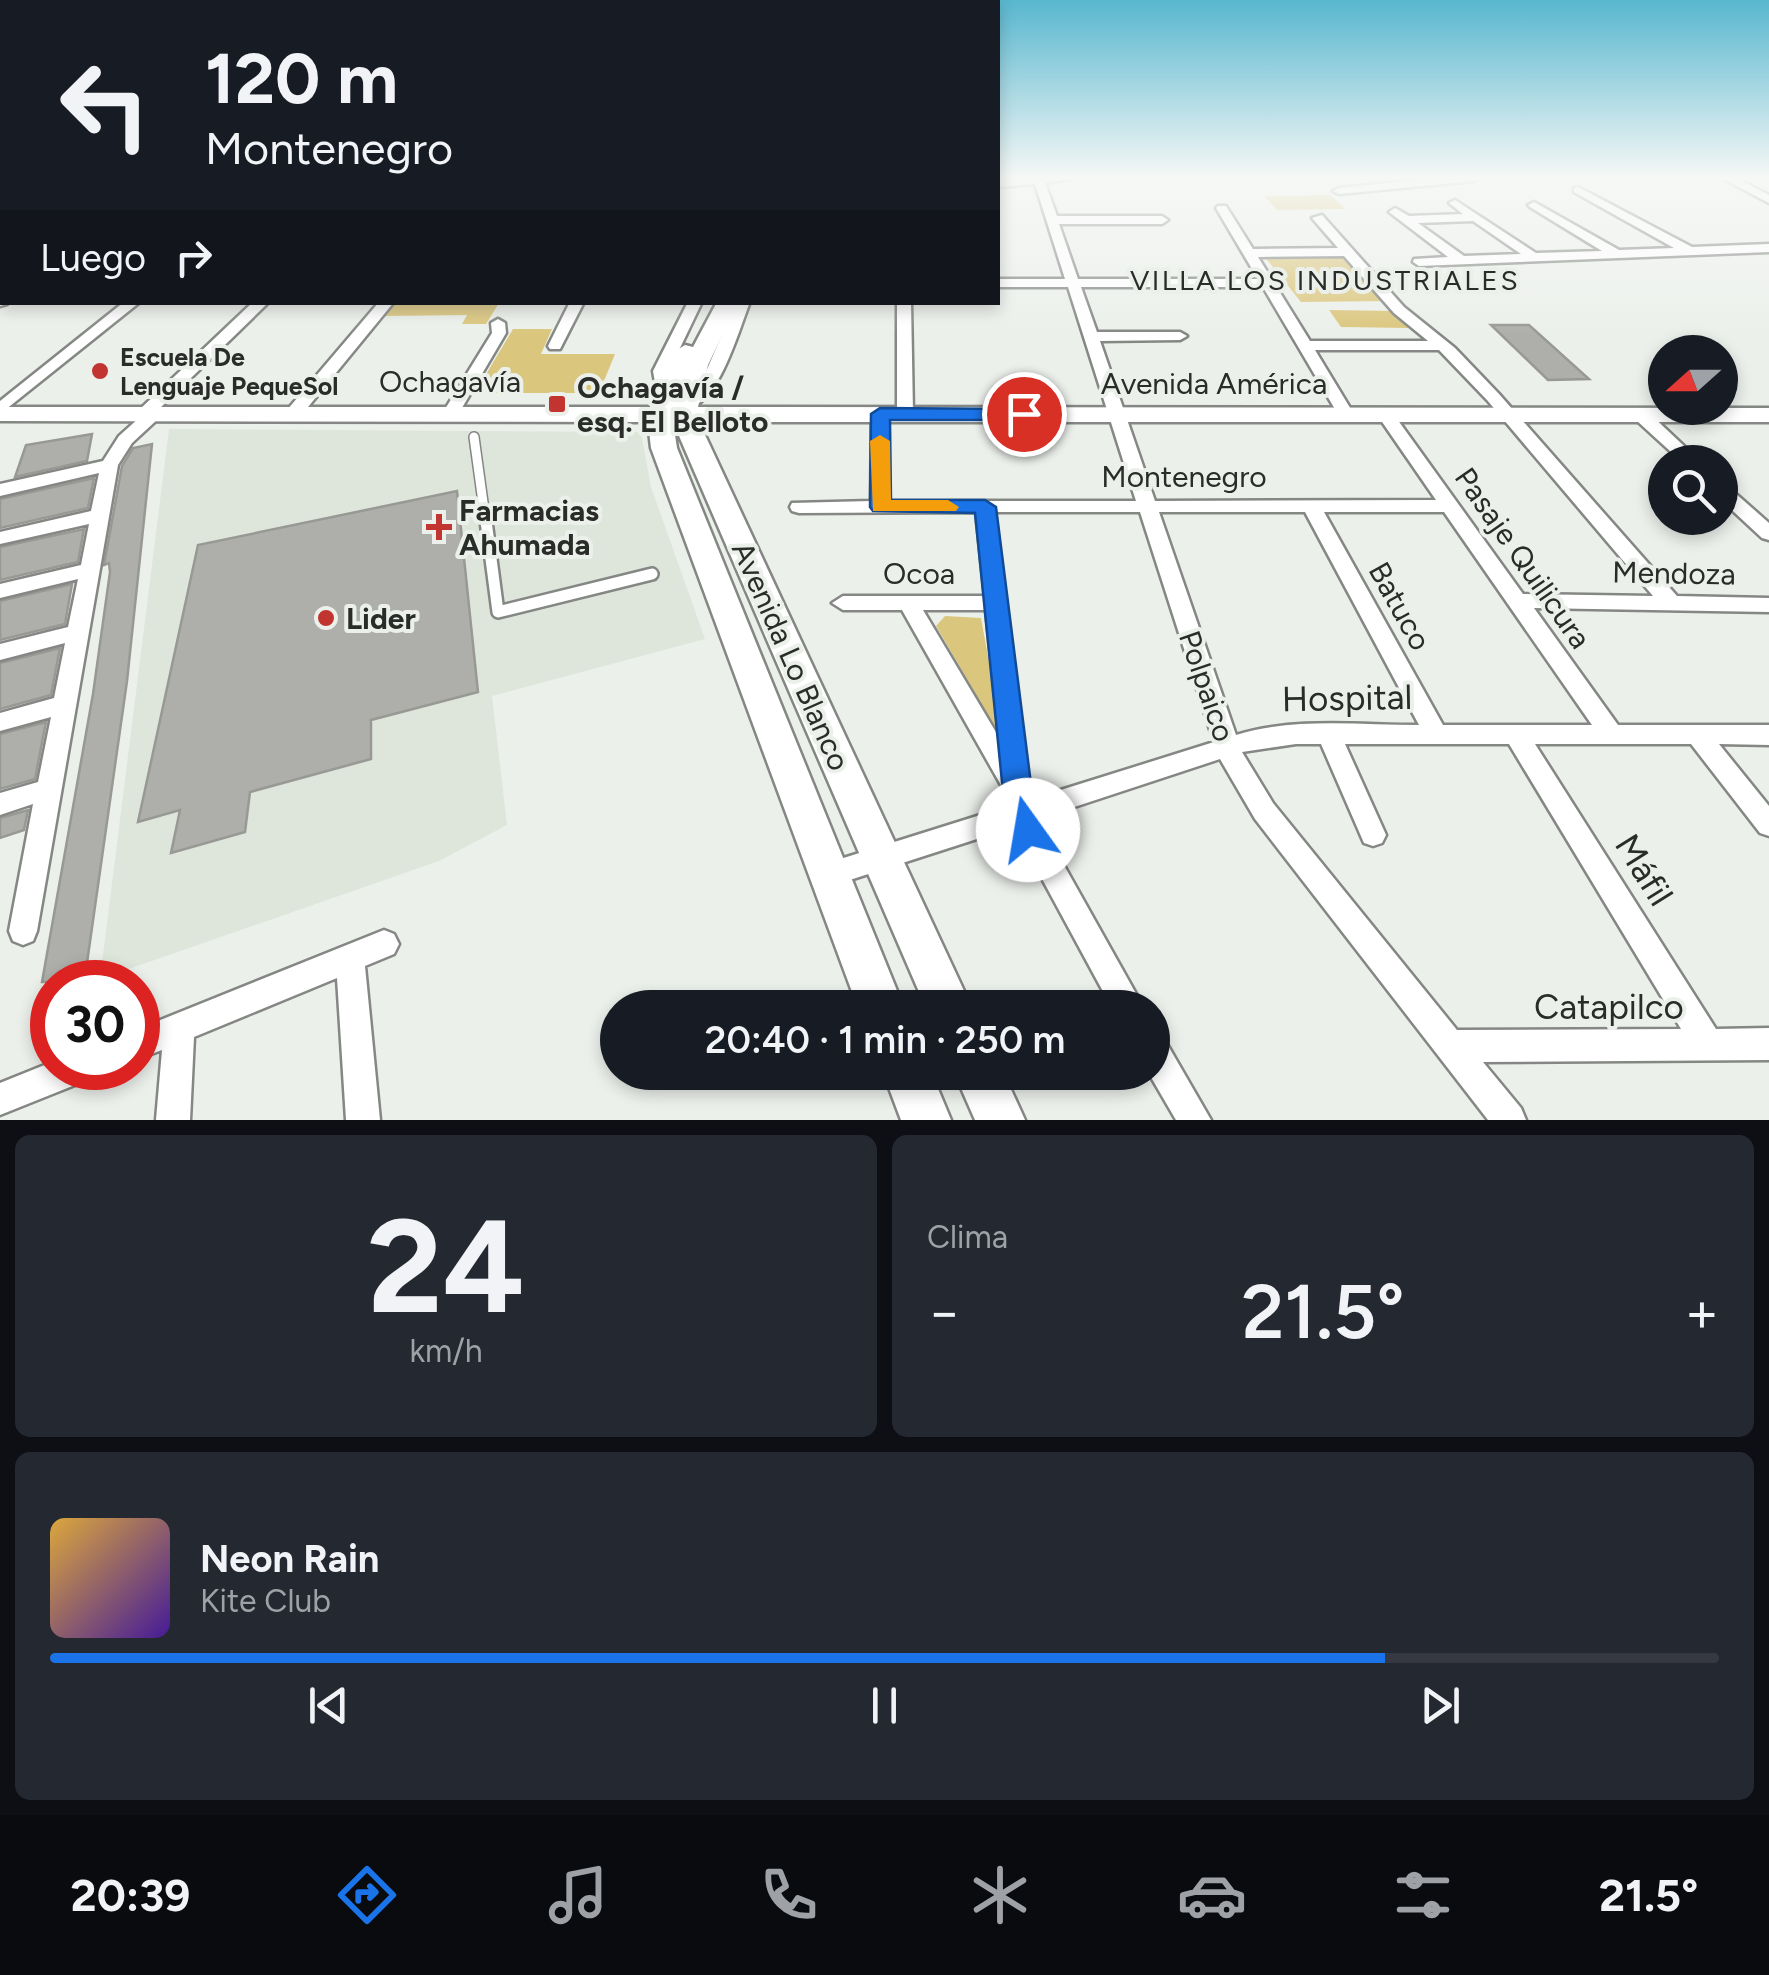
<!DOCTYPE html>
<html lang="es">
<meta charset="utf-8">
<style>
body{margin:0;font-family:Figtree,sans-serif;background:#242831;color:#f1f3f6;height:100vh;display:flex;flex-direction:column;font-size:38px;white-space:nowrap}
*{box-sizing:border-box;margin:0}
p{font-size:32px;color:#9ea1a6}
.icon{flex:none;width:55px;height:55px;fill:none;stroke:currentColor;stroke-width:2;stroke-linecap:round;stroke-linejoin:round}
.map{position:relative;height:1120px;overflow:hidden}
.panel{display:flex;flex-direction:column;gap:15px;padding:15px;background:#0d0f14;flex:1}
.panel>*{flex:none}
.hud{position:absolute;left:0px;top:0px;width:1000px;height:305px;box-shadow:0 5px 15px #0003;background:#171b24;color:#f1f3f6;overflow:hidden}
.needle{width:65px;rotate:249deg}
.buttons{position:absolute;left:1648px;top:335px;display:grid;gap:20px}
.buttons a{display:grid;place-items:center;width:90px;height:90px;border-radius:50%;background:#171b24;box-shadow:0 5px 15px #0003;font-size:50px}
.speed{position:absolute;left:30px;top:960px;display:flex;gap:20px;font-size:50px;font-weight:700;text-align:center}
.speed>*{display:grid;place-content:center;width:130px;height:130px;border-radius:50%;background:#171b24;box-shadow:0 5px 15px #0003;line-height:1}
.speed .limit{border:15px solid #d22;background:#fff;color:#111}
.pin{position:absolute;display:grid;place-items:center;width:85px;height:85px;color:#fff;margin:-42px;border:5px solid #fff;border-radius:50%;box-shadow:0 2px 10px #0007}
.me{position:absolute;width:110px;margin:-55px;rotate:347deg;stroke-linejoin:round;filter:drop-shadow(0 0 8px #0008)}
.turn{display:flex;align-items:center;gap:35px;height:210px;padding:0 40px;font-size:45px}
.turn .icon{width:130px;height:130px;stroke-width:2.5}
.turn b{display:block;font-size:70px;line-height:85px}
.then{display:flex;align-items:center;height:95px;padding:0 40px;background:#0003;gap:20px;font-size:38px}
.big{font-size:75px;font-weight:600;line-height:1.1}
.panel .widget{flex:1;display:flex;flex-direction:column;justify-content:center;gap:15px;min-width:0;padding:0 35px;border-radius:15px;background:#242831}
.panel .dial{align-items:center;gap:0}
.dial b{font-size:130px;line-height:1}
.song{display:flex;align-items:center;gap:30px}
.cover{width:120px;height:120px;border-radius:15px;background:linear-gradient(135deg,hsl(40 70% 55%),hsl(260 70% 35%))}
.played{height:10px;border-radius:5px;background:linear-gradient(90deg,#1a73e8 80%,#363941 80%)}
.keys{display:flex;justify-content:space-around;direction:ltr}
.heat{display:flex;justify-content:space-between;align-items:center;font-size:55px;direction:ltr}
.panel .tiles{flex:1;display:grid;gap:15px;grid-template-columns:1fr 1fr}
.widget:last-child{grid-column:span 2}
.trip{position:absolute;left:600px;top:990px;width:570px;height:100px;border-radius:50px;background:#171b24;box-shadow:0 5px 15px #0003;font-weight:600;line-height:100px;text-align:center}
.menu{display:flex;height:160px;justify-content:space-around;align-items:center;background:#090b0e;color:#9ea1a6}
.menu .icon{width:70px;height:70px}
.menu .selected{color:#1a73e8}
.menu b{font-size:45px;color:#f1f3f6}
.map>svg:first-child{display:block}
.built{fill:#dee6db}
.green{fill:#dbc67d}
.building{fill:#aeafaa;stroke:#989994;stroke-width:2.5}
.lines{fill:none;stroke-linecap:round;stroke-linejoin:round}
.lane-far1-casing{stroke:#848783;stroke-width:12}
.lane-casing{stroke:#848783;stroke-width:16}
.street-casing{stroke:#848783;stroke-width:5}
.secondary-casing{stroke:#848783;stroke-width:5}
.lane-far1{stroke:#fff;stroke-width:9}
.lane{stroke:#fff;stroke-width:11}
.street{fill:#fff;fill-rule:evenodd}
.secondary{fill:#fff;fill-rule:evenodd}
.route{fill:#1a73e8;stroke:#114b97;stroke-width:2.5}
.slow{fill:#f59e0b}
.poi-dot{fill:#c23430;stroke:#ecf0eb;stroke-width:4}
.labels{text-anchor:middle;dominant-baseline:central;stroke-width:8;stroke-linejoin:round;paint-order:stroke}
.far-poi-label{font-size:25px;font-weight:bold;fill:#2a2c2a;stroke:#ecf0eb;text-anchor:start}
.far-neighbourhood-label{font-size:28px;letter-spacing:2.5px;fill:#2a2c2a;stroke:#ecf0eb}
.street-label{font-size:30px;fill:#2a2c2a;stroke:#ecf0eb}
.poi-label{font-size:30px;font-weight:bold;fill:#2a2c2a;stroke:#ecf0eb;text-anchor:start}
.near-street-label{font-size:35px;fill:#2a2c2a;stroke:#ecf0eb}
</style>
<div class="map">
<svg width="1769" height="1120" viewBox="0 0 1769 1120">
<rect width="100%" height="100%" fill="#ecf0eb"/>
<!-- built -->
<path class="built" d="M 169,429 L 641,432 L 651,487 L 705,639 L 492,696 L 507,825 L 439,861 L 100,979 Z"/>
<!-- green -->
<path class="green" d="M 1331,195 L 1345,209 L 1277,210 L 1264,196 Z
M 1346,255 L 1389,301 L 1301,302 L 1264,256 Z
M 395,303 L 395,302 L 499,303 L 486,324 L 462,324 L 467,315 L 385,316 Z
M 1329,310 L 1396,311 L 1410,328 L 1341,327 Z
M 513,329 L 552,329 L 541,354 L 615,354 L 599,393 L 475,393 Z
M 945,616 L 981,618 L 1000,723 L 995,727 L 936,626 Z"/>
<!-- building -->
<path class="building" d="M 1491,325 L 1529,325 L 1589,379 L 1548,380 Z
M 92,434 L 87,461 L 15,477 L 26,445 Z
M 152,444 L 127,681 L 85,977 L 69,982 L 42,982 L 93,694 L 110,572 L 109,563 L 104,565 L 122,466 L 133,448 Z
M 94,478 L 88,508 L 0,528 L 0,499 Z
M 457,491 L 478,692 L 371,720 L 371,759 L 250,792 L 245,832 L 171,853 L 180,810 L 138,822 L 198,545 Z
M 84,529 L 78,562 L 0,580 L 0,547 Z
M 72,584 L 65,624 L 0,640 L 0,601 Z
M 60,648 L 51,695 L 0,709 L 0,663 Z
M 46,722 L 35,779 L 0,789 L 0,734 Z
M 28,810 L 24,830 L 0,838 L 0,818 Z"/>
<g class="lines">
<!-- lane-far1 casing -->
<g class="lane-far1-casing">
<path id="lane-far1" d="M 474,437 L 486,524"/>
</g>
<!-- lane casing -->
<g class="lane-casing">
<path id="lane" d="M 486,521 L 498,612 L 652,574"/>
</g>
<!-- street casing -->
<g class="street-casing">
<path id="street" d="M 1030,178 L 1077,178 L 1045,183 L 1057,216 L 1162,216 L 1168,220 L 1162,224 L 1059,224 L 1078,279 L 1258,279 L 1216,208 L 1218,206 L 1226,206 L 1253,249 L 1338,248 L 1312,218 L 1322,215 L 1404,307 L 1455,348 L 1499,394 L 1677,596 L 1769,598 L 1769,612 L 1534,608 L 1618,725 L 1769,725 L 1769,745 L 1719,744 L 1769,806 L 1769,836 L 1760,833 L 1691,744 L 1535,744 L 1716,1029 L 1769,1028 L 1769,1060 L 1483,1062 L 1521,1108 L 1526,1120 L 1488,1120 L 1255,819 L 1220,759 L 1038,819 L 1144,1008 L 1112,1008 L 1014,827 L 828,887 L 818,884 L 814,875 L 818,866 L 1009,806 L 1006,794 L 902,610 L 843,610 L 832,603 L 843,596 L 985,596 L 976,512 L 799,513 L 792,511 L 790,507 L 792,503 L 871,501 L 872,414 L 880,409 L 888,414 L 889,501 L 1136,501 L 1068,287 L 998,287 L 998,279 L 1065,279 L 1035,184 L 998,187 L 998,181 ZM 1344,256 L 1394,313 L 1428,341 L 1310,341 L 1258,257 ZM 1081,287 L 1263,287 L 1339,416 L 1347,421 L 1355,416 L 1315,350 L 1439,350 L 1487,400 L 1653,596 L 1523,594 L 1392,412 L 1386,411 L 1378,416 L 1436,500 L 1155,501 L 1100,341 L 1180,340 L 1187,336 L 1180,332 L 1097,332 ZM 995,512 L 1140,512 L 1214,742 L 1032,799 L 1028,786 ZM 1159,512 L 1305,512 L 1419,725 C 1359,725 1293,717 1236,735 ZM 1324,512 L 1444,512 L 1592,725 L 1443,725 ZM 923,610 L 986,610 L 1000,739 ZM 1296,744 L 1321,744 L 1364,843 L 1373,846 L 1382,843 L 1386,835 L 1345,744 L 1509,744 L 1681,1029 L 1457,1030 L 1273,803 L 1242,752 Z
M 1438,178 L 1478,178 L 1473,181 L 1339,194 L 1333,191 L 1339,188 Z
M 1722,178 L 1736,178 L 1769,195 L 1769,203 Z
M 1578,187 L 1692,247 L 1769,244 L 1769,252 L 1419,266 L 1413,262 L 1414,259 L 1448,257 L 1389,212 L 1395,208 L 1409,216 L 1463,214 L 1449,203 L 1455,200 L 1536,253 L 1602,251 L 1530,207 L 1528,205 L 1534,202 L 1619,250 L 1674,248 L 1574,192 L 1574,188 ZM 1473,221 L 1521,254 L 1464,256 L 1418,223 Z
M 0,251 L 2,251 L 2,259 L 0,259 Z
M 0,297 L 2,302 L 7,304 L 0,306 Z
M 124,302 L 140,302 L 0,414 L 0,401 Z
M 253,302 L 269,302 L 158,410 L 161,414 L 159,418 L 132,443 L 118,465 L 37,931 L 33,941 L 23,945 L 13,941 L 9,931 L 33,804 L 0,815 L 0,793 L 38,782 L 51,717 L 0,731 L 0,713 L 54,698 L 65,643 L 0,660 L 0,644 L 68,627 L 78,579 L 0,598 L 0,584 L 81,565 L 89,524 L 0,544 L 0,532 L 91,511 L 99,473 L 0,496 L 0,484 L 103,461 L 119,436 L 139,418 L 137,414 L 139,410 Z
M 379,302 L 394,302 L 299,418 L 287,418 L 287,410 Z
M 570,302 L 584,302 L 560,349 L 550,349 L 548,346 Z
M 688,302 L 702,302 L 669,371 L 672,396 L 670,399 L 658,399 L 653,371 Z
M 736,302 L 750,302 C 738,331 717,414 679,409 L 679,403 L 699,388 Z
M 897,302 L 911,302 L 913,414 L 905,419 L 897,414 Z
M 498,319 L 505,323 L 506,333 L 456,418 L 444,418 L 442,414 L 492,333 L 491,323 Z
M 1642,411 L 1648,412 L 1701,462 L 1682,462 L 1636,420 L 1636,412 Z
M 1720,483 L 1726,485 L 1769,523 L 1769,540 L 1762,538 L 1720,499 Z
M 384,930 L 394,934 L 399,944 L 394,954 L 365,966 L 380,1120 L 346,1120 L 337,978 L 194,1037 L 190,1120 L 156,1120 L 162,1050 L 138,1059 L 138,1029 Z
M 1152,1032 L 1163,1037 L 1211,1120 L 1176,1120 L 1148,1072 L 1152,1072 Z
M 52,1062 L 52,1068 L 95,1068 L 90,1079 L 0,1115 L 0,1083 Z"/>
</g>
<!-- secondary casing -->
<g class="secondary-casing">
<path id="secondary" d="M 717,302 L 738,302 L 708,365 L 698,407 L 1769,408 L 1769,422 L 699,422 L 972,1008 L 926,1008 L 673,422 L 677,448 L 904,1008 L 858,1008 L 651,448 L 648,422 L 0,421 L 0,407 L 650,407 L 674,352 L 685,345 L 693,347 Z
M 883,1072 L 931,1072 L 951,1120 L 901,1120 Z
M 954,1072 L 1003,1072 L 1025,1120 L 975,1120 Z"/>
</g>
<!-- lane-far1 -->
<use href="#lane-far1" class="lane-far1"/>
<!-- lane -->
<use href="#lane" class="lane"/>
<!-- street -->
<use href="#street" class="street"/>
<!-- secondary -->
<use href="#secondary" class="secondary"/>
</g>
<!-- sky -->
<linearGradient id="sky" x2="0" y2="1"><stop stop-color="#58b7cf"/><stop offset="0.53" stop-color="#f6f8f6"/><stop offset="1" stop-color="#f6f8f6" stop-opacity="0"/></linearGradient>
<rect width="1769" height="335" fill="url(#sky)"/>
<!-- route -->
<path class="route" d="M 880,408 L 1024,409 L 1033,414 L 1024,420 L 890,420 L 891,500 L 985,500 L 996,507 L 1032,792 L 1043,830 L 1038,840 L 1028,843 L 1017,840 L 1003,792 L 975,513 L 873,511 L 870,507 L 871,414 Z"/>
<!-- slow -->
<path class="slow" d="M 880,435 L 890,441 L 891,500 L 948,500 L 959,507 L 956,511 L 873,511 L 870,441 Z"/>
<!-- markers -->
<g class="poi-dot">
<circle cx="100" cy="371" r="10"/>
<rect x="547" y="394" width="20" height="20" rx="5"/>
<path d="M434 512h10v10h10v10h-10v10h-10v-10h-10v-10h10z"/>
<circle cx="326" cy="618" r="10"/>
</g>
<g class="labels">
<!-- far-poi labels -->
<g class="far-poi-label">
<text x="120" y="357">Escuela De<tspan x="120" dy="29">Lenguaje PequeSol</tspan></text>
</g>
<!-- far-neighbourhood labels -->
<g class="far-neighbourhood-label">
<text x="1325" y="280">VILLA LOS INDUSTRIALES</text>
</g>
<!-- street labels -->
<g class="street-label">
<text x="450" y="381">Ochagavía</text>
<text x="1214" y="383">Avenida América</text>
<text x="1184" y="476">Montenegro</text>
<text transform="translate(1523 558) rotate(55)">Pasaje Quilicura</text>
<text x="919" y="573">Ocoa</text>
<text transform="translate(1674 573) rotate(1)">Mendoza</text>
<text transform="translate(1400 606) rotate(61)">Batuco</text>
<text transform="translate(791 656) rotate(66)">Avenida Lo Blanco</text>
<text transform="translate(1207 686) rotate(71)">Polpaico</text>
</g>
<!-- poi labels -->
<g class="poi-label">
<text x="577" y="387">Ochagavía /<tspan x="577" dy="34">esq. El Belloto</tspan></text>
<text x="459" y="510">Farmacias<tspan x="459" dy="34">Ahumada</tspan></text>
<text x="346" y="618">Lider</text>
</g>
<!-- near-street labels -->
<g class="near-street-label">
<text transform="translate(1347 698) rotate(-1)">Hospital</text>
<text transform="translate(1644 870) rotate(58)">Máfil</text>
<text x="1609" y="1007">Catapilco</text>
</g>
</g>
</svg>
<div class="buttons">
<a><svg class="needle" viewBox="-14 -14 28 28"><path d="M0-13l5 13h-10z" fill="#e53935"/><path d="M0 13l5-13h-10z" fill="#9ea1a6"/></svg></a>
<a><svg class="icon" aria-label="search" viewBox="0 0 24 24"><circle cx="10" cy="10" r="6"/><path d="M15 15l6 6"/></svg></a>
</div>
<div class="speed"><div class="limit">30</div></div>
<div class="pin" style="left:1024px;top:414px;background:#d93025"><svg class="icon" aria-label="arrive" viewBox="0 0 24 24"><path d="M6 21V4h12l-3 4 3 4H6"/></svg></div>
<svg class="me" style="left:1028px;top:830px" viewBox="-20 -20 40 40"><circle r="19" fill="#fff"/><path d="M0-13L10 11 0 6-10 11z" fill="#1a73e8"/></svg>
<div class="trip">20:40 · 1 min · 250 m</div>
<div class="hud">
<div class="turn"><svg class="icon" aria-label="left" viewBox="0 0 24 24"><path d="M17 20v-9H6M10 6l-5 5 5 5"/></svg><div><b>120 m</b>Montenegro</div></div>
<div class="then">Luego<svg class="icon" aria-label="right" viewBox="0 0 24 24"><path d="M7 20v-9h11M14 6l5 5-5 5"/></svg></div>
</div>
</div>
<section class="panel">
<div class="tiles">
<div class="widget dial"><b>24</b><p>km/h</p></div>
<div class="widget"><p>Clima</p>
<div class="heat"><a>−</a><b class="big">21.5°</b><a>+</a></div>
</div>
<div class="widget">
<div class="song"><i class="cover"></i><div><b>Neon Rain</b><p>Kite Club</p></div></div>
<div class="played"></div>
<div class="keys"><svg class="icon" aria-label="previous" viewBox="0 0 24 24"><path d="M18 5L8 12l10 7zM5 5v14"/></svg><svg class="icon" aria-label="pause" viewBox="0 0 24 24"><path d="M8 5v14M16 5v14"/></svg><svg class="icon" aria-label="next" viewBox="0 0 24 24"><path d="M6 5l10 7-10 7zM19 5v14"/></svg></div>
</div>
</div>
</section>
<nav class="menu">
<b>20:39</b>
<svg class="icon selected" aria-label="directions" viewBox="0 0 24 24"><path d="M12 3l9 9-9 9-9-9zM9 14v-3h6M13 9l2 2-2 2"/></svg>
<svg class="icon" aria-label="music" viewBox="0 0 24 24"><path d="M9 18V5l10-2v13"/><circle cx="6" cy="18" r="3"/><circle cx="16" cy="16" r="3"/></svg>
<svg class="icon" aria-label="phone" viewBox="0 0 24 24"><path d="M5 4h4l2 5-3 2q2 4 5 5l2-3 5 2v4C11 20 4 13 5 4z"/></svg>
<svg class="icon" aria-label="climate" viewBox="0 0 24 24"><path d="M12 3v18M4 7l16 10M4 17L20 7"/></svg>
<svg class="icon" aria-label="car" viewBox="0 0 24 24"><path d="M5 17H2v-5l4-1 3-4h7l3 4 3 1v5h-3M9 17h6M6 11h13"/><circle cx="7" cy="17" r="2"/><circle cx="17" cy="17" r="2"/></svg>
<svg class="icon" aria-label="filters" viewBox="0 0 24 24"><path d="M4 7h16M4 17h16"/><circle cx="9" cy="7" r="2"/><circle cx="15" cy="17" r="2"/></svg>
<b>21.5°</b>
</nav>
